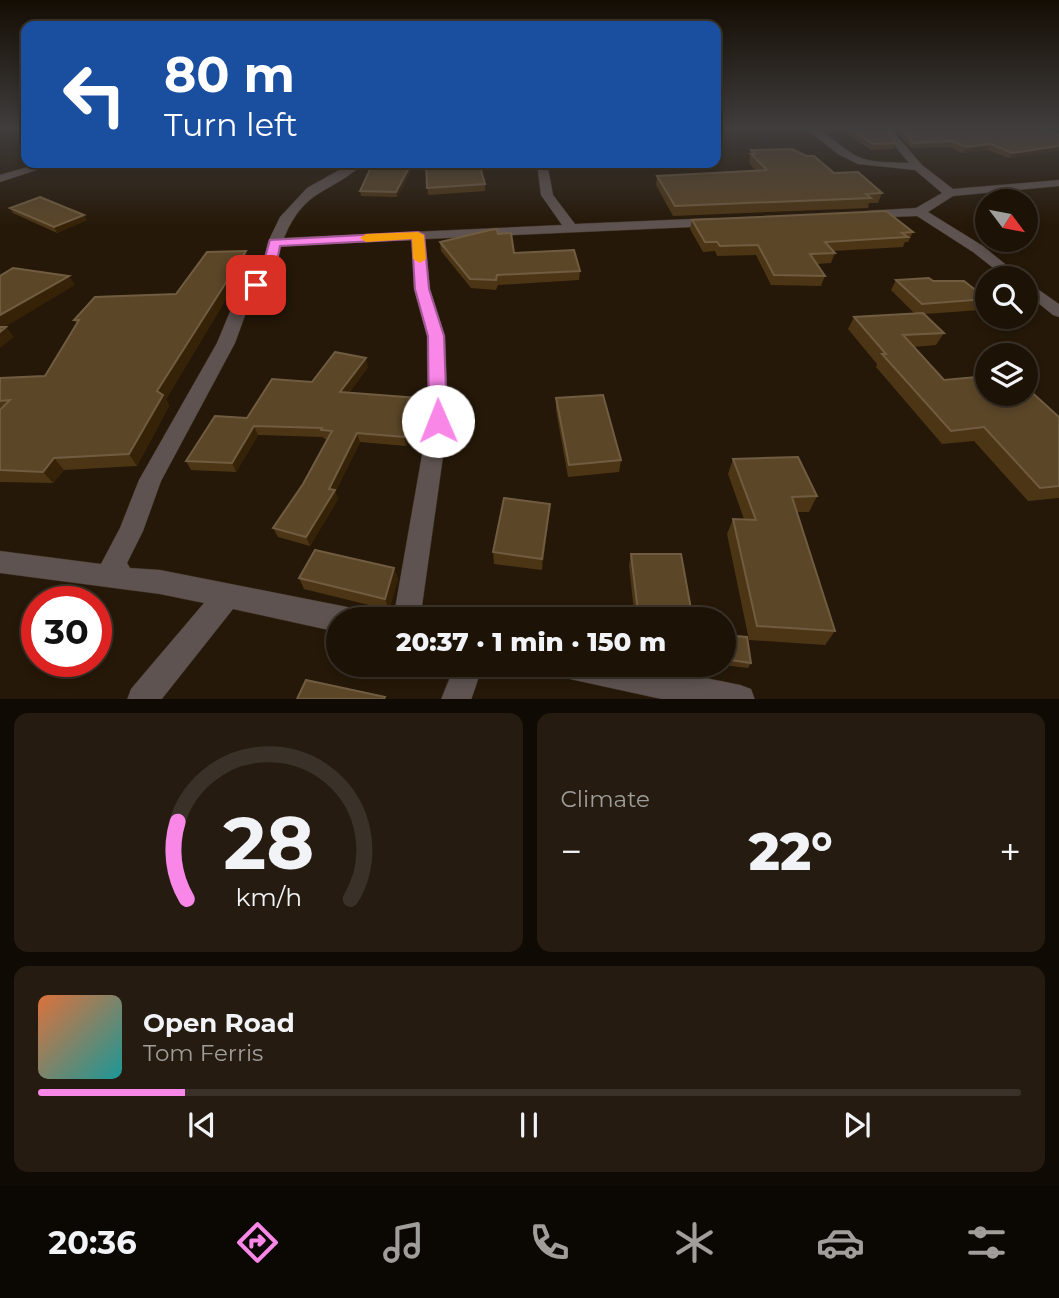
<!DOCTYPE html>
<meta charset="utf-8">
<style>
body{margin:0;font-family:Montserrat,sans-serif;background:#251b10;color:#f1f3f6;height:100vh;display:flex;flex-direction:column;font-size:26px;white-space:nowrap}
*{box-sizing:border-box;margin:0}
p{font-size:23px;color:#a09e9b}
.icon{flex:none;width:38px;height:38px;fill:none;stroke:currentColor;stroke-width:2;stroke-linecap:round;stroke-linejoin:round}
.map{position:relative;height:699px;overflow:hidden}
.panel{display:flex;flex-direction:column;gap:14px;padding:14px;background:#0f0a03;flex:1}
.panel>*{flex:none}
.banner{position:absolute;left:21px;top:21px;width:700px;height:147px;border-radius:14px;box-shadow:0 4px 10px #0003,0 0 0 2px #3a3228;background:#1a4fa0;color:#fff;overflow:hidden}
.needle{width:46px;rotate:122deg}
.controls{position:absolute;left:975px;top:189px;display:grid;gap:14px}
.controls a{display:grid;place-items:center;width:63px;height:63px;border-radius:50%;background:#1c1206;box-shadow:0 4px 10px #0003,0 0 0 2px #3a3228;font-size:35px}
.speed{position:absolute;left:21px;top:586px;display:flex;gap:14px;font-size:35px;font-weight:700;text-align:center}
.speed>*{display:grid;place-content:center;width:91px;height:91px;border-radius:50%;background:#1c1206;box-shadow:0 4px 10px #0003,0 0 0 2px #3a3228;line-height:1}
.speed .limit{border:10px solid #d22;background:#fff;color:#111}
.pin{position:absolute;display:grid;place-items:center;width:60px;height:60px;color:#fff;margin:-30px;border-radius:14px;box-shadow:0 4px 10px #0006}
.me{position:absolute;width:77px;margin:-38px;rotate:359deg;stroke-linejoin:round;filter:drop-shadow(0 0 5px #0008)}
.turn{display:flex;align-items:center;gap:24px;height:147px;padding:0 28px;font-size:32px}
.turn .icon{width:91px;height:91px;stroke-width:2.5}
.turn b{display:block;font-size:49px;line-height:60px}
.big{font-size:52px;font-weight:800;line-height:1.1}
.panel .widget{flex:1;display:flex;flex-direction:column;justify-content:center;gap:10px;min-width:0;padding:0 24px;border-radius:14px;background:#251b10}
.panel .dial{align-items:center;gap:0}
.dial svg{height:182px;overflow:visible;fill:none;stroke:#3a3228;stroke-width:7;stroke-linecap:round;text-anchor:middle}
.dial text{fill:#f1f3f6;stroke:none}
.song{display:flex;align-items:center;gap:21px}
.cover{width:84px;height:84px;border-radius:10px;background:linear-gradient(135deg,hsl(20 70% 55%),hsl(180 70% 35%))}
.played{height:7px;border-radius:4px;background:linear-gradient(90deg,#f987e8 15%,#3a3228 15%)}
.keys{display:flex;justify-content:space-around;direction:ltr}
.heat{display:flex;justify-content:space-between;align-items:center;font-size:38px;direction:ltr}
.panel .tiles{flex:1;display:grid;gap:14px;grid-template-columns:1fr 1fr}
.widget:last-child{grid-column:span 2}
.trip{position:absolute;left:326px;top:607px;width:410px;height:70px;border-radius:35px;background:#1c1206;box-shadow:0 4px 10px #0003,0 0 0 2px #3a3228;font-weight:800;line-height:70px;text-align:center}
.dock{display:flex;height:112px;justify-content:space-around;align-items:center;background:#0b0702;color:#a09e9b}
.dock .icon{width:49px;height:49px}
.dock .selected{color:#f987e8}
.dock b{font-size:32px;color:#f1f3f6}
.map>svg:first-child{display:block}
.lines{fill:none;stroke-linecap:round;stroke-linejoin:round}
.minor-casing{stroke:#3f3223;stroke-width:1}
.minor{fill:#5e5350;fill-rule:evenodd}
.wall{fill:#4c3515}
.shaded-wall{fill:#362207}
.building{fill:#5b4628;stroke:#705c41;stroke-width:2}
.route{fill:#f987e8;stroke:#a25897;stroke-width:2}
.slow{fill:#f59e0b}
</style>
<div class="map">
<svg width="1059" height="700" viewBox="0 0 1059 700">
<rect width="100%" height="100%" fill="#251808"/>
<g class="lines">
<!-- minor casing -->
<g class="minor-casing">
<path id="minor" d="M 805,128 C 828,128 842,152 864,159 C 877,163 895,162 909,163 L 880,128 L 890,128 L 922,165 L 953,189 L 1059,180 L 1059,186 L 953,196 L 928,212 L 983,246 L 1022,278 L 1006,278 L 973,252 L 917,216 L 862,218 L 860,215 L 866,211 L 916,208 L 942,193 L 915,170 L 858,164 L 838,154 Z
M 42,163 L 58,163 L 0,182 L 0,175 Z
M 352,163 L 364,163 C 331,194 305,187 284,238 L 562,225 L 541,195 L 537,163 L 547,163 L 553,195 L 575,224 L 715,218 L 721,222 L 715,226 L 425,239 L 430,289 L 445,336 L 448,421 L 420,620 L 393,620 L 428,421 L 427,336 L 414,289 L 412,240 L 281,246 L 275,274 L 251,299 L 235,343 L 161,481 L 143,531 L 127,563 L 130,568 L 160,570 L 347,607 L 357,610 L 360,620 L 338,620 L 338,632 L 233,609 L 161,700 L 127,700 L 131,689 L 204,603 L 160,594 L 0,573 L 0,551 L 101,564 L 120,528 L 139,480 L 217,343 L 236,297 L 261,273 L 268,242 L 280,217 L 307,188 Z
M 1026,281 L 1059,304 L 1059,317 L 1053,315 L 1026,293 Z
M 455,665 L 483,665 L 471,700 L 441,700 Z
M 556,665 L 641,665 L 740,685 L 751,689 L 755,700 L 666,700 L 570,679 L 560,675 Z"/>
</g>
<!-- minor -->
<use href="#minor" class="minor"/>
</g>
<!-- wall -->
<path class="wall" d="M 839,128 L 883,128 L 896,143 L 894,149 L 871,150 Z
M 893,128 L 1039,128 L 1009,158 L 988,150 L 963,153 L 949,147 L 911,148 Z
M 751,150 L 834,173 L 882,193 L 878,203 L 869,203 L 868,208 L 673,216 L 656,185 L 657,176 L 756,171 L 749,163 Z
M 426,163 L 485,184 L 485,191 L 428,195 Z
M 412,169 L 397,197 L 361,196 L 360,191 Z
M 10,208 L 87,220 L 57,233 L 13,213 Z
M 692,220 L 913,232 L 908,242 L 905,242 L 903,247 L 833,251 L 835,253 L 831,263 L 817,264 L 825,276 L 821,286 L 771,285 L 756,255 L 717,256 L 715,251 L 703,252 L 690,229 Z
M 498,234 L 514,253 L 580,271 L 579,280 L 498,285 L 496,290 L 471,288 L 441,251 L 440,242 Z
M 249,261 L 166,399 L 169,406 L 137,466 L 64,470 L 53,483 L 0,482 L 0,378 L 45,376 L 77,324 L 74,320 L 176,294 Z
M 896,280 L 933,281 L 987,299 L 980,310 L 925,314 L 944,333 L 936,345 L 913,347 L 944,380 L 1059,417 L 1059,498 L 1028,501 L 974,441 L 942,444 L 876,367 L 877,364 L 848,329 L 854,317 L 914,313 L 891,290 Z
M 368,367 L 349,393 L 418,398 L 419,407 L 406,446 L 360,442 L 335,492 L 338,499 L 310,546 L 278,537 L 273,528 L 303,484 L 327,439 L 324,439 L 323,437 L 258,435 L 236,472 L 191,470 L 186,461 L 247,418 L 312,382 Z
M 556,398 L 621,460 L 619,472 L 568,477 L 556,410 Z
M 733,459 L 817,496 L 809,512 L 797,512 L 835,631 L 825,645 L 749,640 L 727,534 L 733,519 L 744,519 L 728,474 Z
M 549,516 L 542,570 L 494,564 L 493,552 Z
M 631,554 L 693,620 L 635,620 L 629,565 Z
M 394,568 L 398,579 L 389,610 L 304,589 L 299,578 Z
M 723,635 L 751,663 L 748,668 L 723,665 Z"/>
<!-- shaded-wall -->
<path class="shaded-wall" d="M 991,144 L 988,150 L 963,153 L 966,147 Z
M 1059,146 L 1059,151 L 1009,158 L 1012,153 Z
M 411,164 L 412,169 L 397,197 L 396,192 Z
M 84,215 L 87,220 L 57,233 L 54,227 Z
M 246,251 L 249,261 L 166,399 L 169,406 L 137,466 L 129,454 L 157,391 Z
M 69,276 L 75,285 L 0,330 L 0,315 Z
M 6,327 L 14,337 L 0,348 L 0,332 Z
M 366,358 L 368,367 L 343,401 L 340,392 Z
M 418,398 L 419,407 L 406,446 L 404,437 Z
M 254,426 L 258,435 L 236,472 L 232,463 Z
M 357,433 L 360,442 L 335,492 L 338,499 L 310,546 L 306,537 Z
M 54,458 L 64,470 L 53,483 L 43,472 Z
M 550,504 L 549,516 L 542,570 L 542,559 Z
M 394,568 L 398,579 L 389,610 L 385,599 Z"/>
<!-- building -->
<path class="building" d="M 849,128 L 883,128 L 896,143 L 873,144 Z
M 900,128 L 1039,128 L 1059,135 L 1059,146 L 1012,153 L 991,144 L 966,147 L 951,141 L 913,143 Z
M 792,149 L 806,156 L 814,156 L 834,173 L 858,172 L 882,193 L 866,194 L 871,198 L 675,206 L 657,176 L 767,170 L 751,154 L 755,154 L 751,150 Z
M 426,163 L 479,163 L 485,184 L 427,188 Z
M 411,164 L 396,192 L 360,191 L 372,165 Z
M 40,197 L 84,215 L 54,227 L 10,208 Z
M 886,211 L 913,232 L 902,233 L 908,237 L 825,242 L 835,253 L 810,254 L 825,276 L 774,275 L 758,245 L 720,246 L 717,242 L 705,242 L 692,220 Z
M 497,229 L 498,234 L 511,233 L 514,253 L 574,250 L 580,271 L 497,275 L 496,280 L 470,279 L 440,242 L 490,230 Z
M 246,251 L 157,391 L 163,395 L 129,454 L 54,458 L 43,472 L 0,470 L 0,410 L 10,400 L 0,401 L 0,378 L 45,376 L 79,320 L 74,320 L 95,297 L 176,294 L 207,252 Z
M 13,268 L 69,276 L 0,315 L 0,276 Z
M 929,278 L 933,281 L 964,281 L 987,299 L 922,304 L 896,280 Z
M 923,313 L 944,333 L 903,335 L 944,380 L 987,376 L 987,394 L 1026,394 L 1026,387 L 1059,417 L 1059,486 L 1040,488 L 984,427 L 951,431 L 882,354 L 886,354 L 854,317 Z
M 0,327 L 6,327 L 0,332 Z
M 335,352 L 366,358 L 340,392 L 418,398 L 404,437 L 357,433 L 329,489 L 335,490 L 306,537 L 273,528 L 303,484 L 332,431 L 321,430 L 322,428 L 254,426 L 232,463 L 186,461 L 215,416 L 247,418 L 272,379 L 312,382 Z
M 603,395 L 621,460 L 569,465 L 556,398 Z
M 798,457 L 817,496 L 792,497 L 835,631 L 757,626 L 733,519 L 756,520 L 733,459 Z
M 504,498 L 550,504 L 542,559 L 493,552 Z
M 315,550 L 394,568 L 385,599 L 299,578 Z
M 631,554 L 681,554 L 693,620 L 639,620 Z
M 723,635 L 747,637 L 751,663 L 723,659 Z
M 306,680 L 385,697 L 384,699 L 297,699 Z"/>
<!-- sky -->
<linearGradient id="sky" x2="0" y2="1"><stop stop-color="#140d04"/><stop offset="0.57" stop-color="#403d3d"/><stop offset="1" stop-color="#403d3d" stop-opacity="0"/></linearGradient>
<rect width="1059" height="226" fill="url(#sky)"/>
<!-- route -->
<path class="route" d="M 418,232 L 424,235 L 429,289 L 444,336 L 447,421 L 444,426 L 432,426 L 429,421 L 428,336 L 415,289 L 412,239 L 280,246 L 274,274 L 261,288 L 251,288 L 249,285 L 261,272 L 270,240 Z"/>
<!-- slow -->
<path class="slow" d="M 418,232 L 424,235 L 426,259 L 420,263 L 413,259 L 412,239 L 366,242 L 360,238 L 366,234 Z"/>
</svg>
<div class="controls">
<a><svg class="needle" viewBox="-14 -14 28 28"><path d="M0-13l5 13h-10z" fill="#e53935"/><path d="M0 13l5-13h-10z" fill="#a09e9b"/></svg></a>
<a><svg class="icon" aria-label="search" viewBox="0 0 24 24"><circle cx="10" cy="10" r="6"/><path d="M15 15l6 6"/></svg></a>
<a><svg class="icon" aria-label="layers" viewBox="0 0 24 24"><path d="M12 4l9 5-9 5-9-5zM3 14l9 5 9-5"/></svg></a>
</div>
<div class="speed"><div class="limit">30</div></div>
<div class="pin" style="left:256px;top:285px;background:#d93025"><svg class="icon" aria-label="arrive" viewBox="0 0 24 24"><path d="M6 21V4h12l-3 4 3 4H6"/></svg></div>
<svg class="me" style="left:438px;top:421px" viewBox="-20 -20 40 40"><circle r="19" fill="#fff"/><path d="M0-13L10 11 0 6-10 11z" fill="#f987e8"/></svg>
<div class="trip">20:37 · 1 min · 150 m</div>
<div class="banner">
<div class="turn"><svg class="icon" aria-label="left" viewBox="0 0 24 24"><path d="M17 20v-9H6M10 6l-5 5 5 5"/></svg><div><b>80 m</b>Turn left</div></div>
</div>
</div>
<section class="panel">
<div class="tiles">
<div class="widget dial"><svg viewBox="0 0 100 80">
<path d="M14 69A42 42 0 1 1 86 69"/>
<path d="M14 69A42 42 0 0 1 10 35" stroke="#f987e8"/>
<text x="50" y="56" font-size="32" font-weight="700">28</text>
<text x="50" y="72" font-size="11">km/h</text>
</svg></div>
<div class="widget"><p>Climate</p>
<div class="heat"><a>−</a><b class="big">22°</b><a>+</a></div>
</div>
<div class="widget">
<div class="song"><i class="cover"></i><div><b>Open Road</b><p>Tom Ferris</p></div></div>
<div class="played"></div>
<div class="keys"><svg class="icon" aria-label="previous" viewBox="0 0 24 24"><path d="M18 5L8 12l10 7zM5 5v14"/></svg><svg class="icon" aria-label="pause" viewBox="0 0 24 24"><path d="M8 5v14M16 5v14"/></svg><svg class="icon" aria-label="next" viewBox="0 0 24 24"><path d="M6 5l10 7-10 7zM19 5v14"/></svg></div>
</div>
</div>
</section>
<nav class="dock">
<b>20:36</b>
<svg class="icon selected" aria-label="directions" viewBox="0 0 24 24"><path d="M12 3l9 9-9 9-9-9zM9 14v-3h6M13 9l2 2-2 2"/></svg>
<svg class="icon" aria-label="music" viewBox="0 0 24 24"><path d="M9 18V5l10-2v13"/><circle cx="6" cy="18" r="3"/><circle cx="16" cy="16" r="3"/></svg>
<svg class="icon" aria-label="phone" viewBox="0 0 24 24"><path d="M5 4h4l2 5-3 2q2 4 5 5l2-3 5 2v4C11 20 4 13 5 4z"/></svg>
<svg class="icon" aria-label="climate" viewBox="0 0 24 24"><path d="M12 3v18M4 7l16 10M4 17L20 7"/></svg>
<svg class="icon" aria-label="car" viewBox="0 0 24 24"><path d="M5 17H2v-5l4-1 3-4h7l3 4 3 1v5h-3M9 17h6M6 11h13"/><circle cx="7" cy="17" r="2"/><circle cx="17" cy="17" r="2"/></svg>
<svg class="icon" aria-label="filters" viewBox="0 0 24 24"><path d="M4 7h16M4 17h16"/><circle cx="9" cy="7" r="2"/><circle cx="15" cy="17" r="2"/></svg>
</nav>
